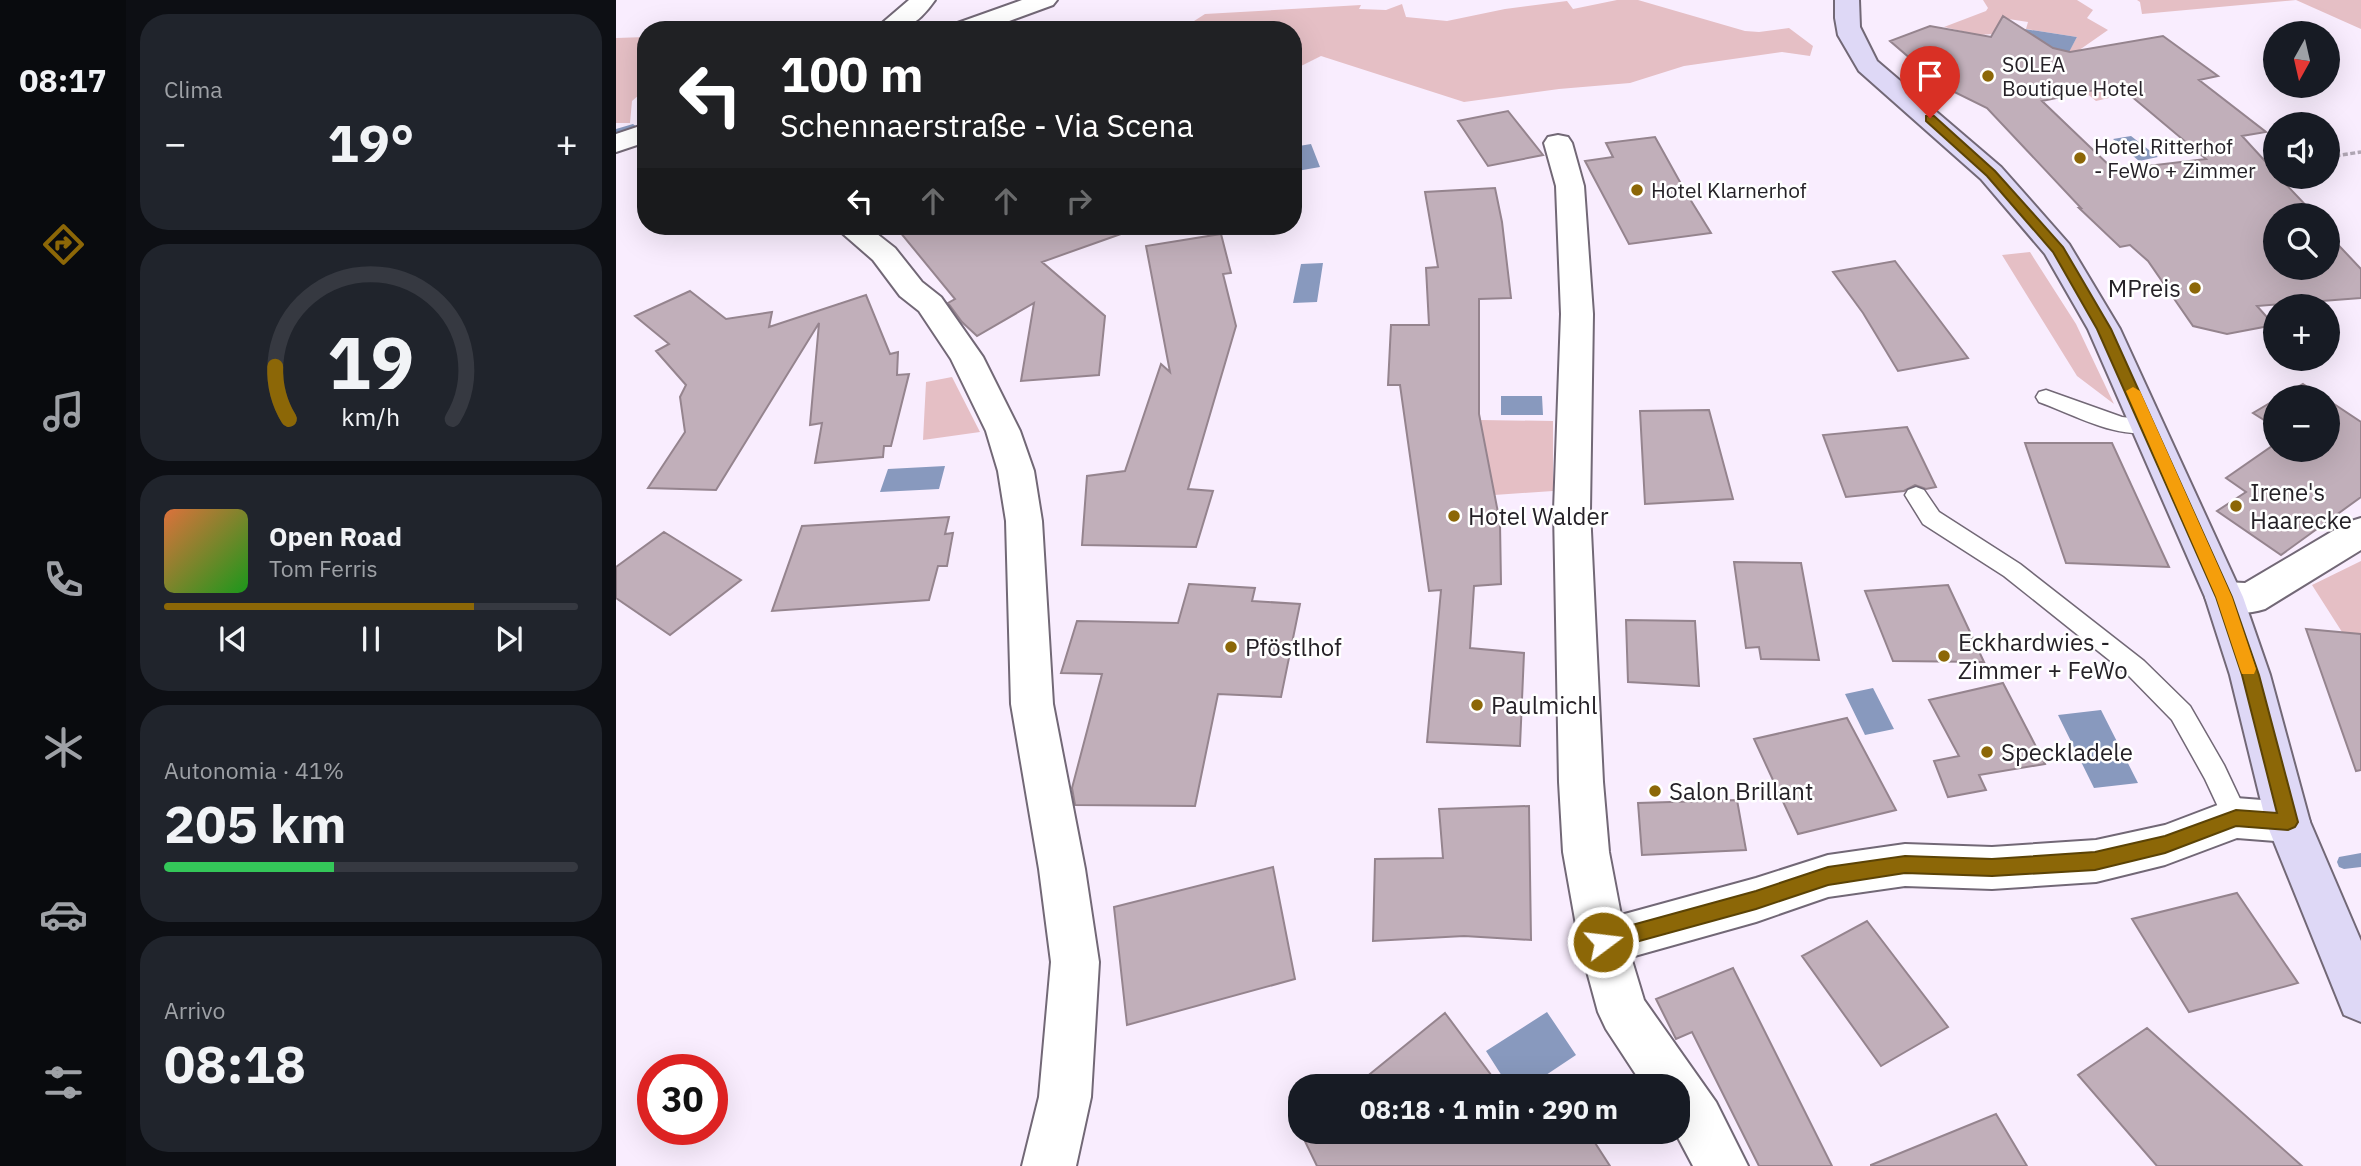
<!DOCTYPE html>
<html lang="it">
<meta charset="utf-8">
<style>
body{margin:0;font-family:"IBM Plex Sans",sans-serif;background:#20242c;color:#f1f3f6;height:100vh;display:flex;flex-direction:column;font-size:26px;white-space:nowrap}
*{box-sizing:border-box;margin:0}
p{font-size:23px;color:#9ea1a6}
.icon{flex:none;width:38px;height:38px;fill:none;stroke:currentColor;stroke-width:2;stroke-linecap:round;stroke-linejoin:round}
.map{position:relative;flex:1;overflow:hidden}
.drawer{display:flex;flex-direction:column;gap:14px;padding:14px;background:#0d0f14;width:490px}
.drawer>*{flex:none}
.top-card{position:absolute;left:21px;top:21px;width:665px;height:214px;border-radius:28px;box-shadow:0 7px 28px #0002;background:#202124;color:#fff;overflow:hidden}
.needle{width:46px;rotate:188deg}
.fabs{position:absolute;left:1647px;top:21px;display:grid;gap:14px}
.fabs a{display:grid;place-items:center;width:77px;height:77px;border-radius:50%;background:#171b24;box-shadow:0 7px 28px #0002;font-size:35px}
.speed{position:absolute;left:21px;top:1054px;display:flex;gap:14px;font-size:35px;font-weight:700;text-align:center}
.speed>*{display:grid;place-content:center;width:91px;height:91px;border-radius:50%;background:#171b24;box-shadow:0 7px 28px #0002;line-height:1}
.speed .limit{border:10px solid #d22;background:#fff;color:#111}
.pin{position:absolute;display:grid;place-items:center;width:60px;height:60px;color:#fff;margin:-72px -30px;border-radius:50% 50% 50% 0;rotate:-45deg;box-shadow:0 0 7px #0007}
.pin .icon{rotate:45deg}
.me{position:absolute;width:77px;margin:-38px;rotate:75deg;stroke-linejoin:round;filter:drop-shadow(0 0 5px #0008)}
.turn{display:flex;align-items:center;gap:24px;height:147px;padding:0 28px;font-size:32px}
.turn .icon{width:91px;height:91px;stroke-width:2.5}
.turn b{display:block;font-size:49px;line-height:60px}
.lanes{display:flex;align-items:center;height:66px;padding:0 28px;background:#0003;justify-content:center;gap:35px;direction:ltr}
.lanes .off{opacity:.35}
.big{font-size:52px;font-weight:800;line-height:1.1}
.drawer .card{flex:1;display:flex;flex-direction:column;justify-content:center;gap:10px;min-width:0;padding:0 24px;border-radius:28px;background:#20242c}
.drawer .dial{align-items:center;gap:0}
.dial svg{height:182px;overflow:visible;fill:none;stroke:#363941;stroke-width:7;stroke-linecap:round;text-anchor:middle}
.dial text{fill:#f1f3f6;stroke:none}
.song{display:flex;align-items:center;gap:21px}
.cover{width:84px;height:84px;border-radius:10px;background:linear-gradient(135deg,hsl(20 70% 55%),hsl(120 70% 35%))}
.played{height:7px;border-radius:4px;background:linear-gradient(90deg,#8c6707 75%,#363941 75%)}
.keys{display:flex;justify-content:space-around;direction:ltr}
.heat{display:flex;justify-content:space-between;align-items:center;font-size:38px;direction:ltr}
.charge{height:10px;border-radius:5px;background:linear-gradient(90deg,#34c759 41%,#363941 0)}
.trip{position:absolute;left:672px;top:1074px;width:402px;height:70px;border-radius:28px;background:#171b24;box-shadow:0 7px 28px #0002;font-weight:800;line-height:70px;text-align:center}
main{display:flex;flex:1;min-height:0}
.menu{display:flex;flex-direction:column;width:126px;justify-content:space-around;align-items:center;background:#090b0e;color:#9ea1a6}
.menu .icon{width:49px;height:49px}
.menu .current{color:#8c6707}
.menu b{font-size:32px;color:#f1f3f6}
.map>svg:first-child{display:block}
.green{fill:#e5bfc5}
.water{fill:#8899be}
.lines{fill:none;stroke-linecap:round;stroke-linejoin:round}
.stream{fill:#8899be;fill-rule:evenodd}
.building{fill:#c1afba;stroke:#95848e;stroke-width:2;fill-rule:evenodd}
.lane-casing{stroke:#726876;stroke-width:3}
.street-casing{stroke:#726876;stroke-width:4}
.secondary-casing{stroke:#726876;stroke-width:4}
.path{stroke:#b2a8b6;stroke-width:3.5;stroke-dasharray:5 2.5;stroke-linecap:butt}
.lane{fill:#fff;fill-rule:evenodd}
.street{fill:#fff;fill-rule:evenodd}
.secondary{fill:#ded8f6;fill-rule:evenodd}
.route{fill:#8c6707;stroke:#5b4305;stroke-width:2}
.slow{fill:#f59e0b}
.poi-dot{fill:#8c6707;stroke:#fff;stroke-width:2.5}
.labels{text-anchor:middle;dominant-baseline:central;stroke-width:5;stroke-linejoin:round;paint-order:stroke}
.far-poi-label{font-size:21px;fill:#252127;stroke:#fff;text-anchor:start}
.poi-label{font-size:24px;fill:#252127;stroke:#fff;text-anchor:start}
</style>
<main>
<nav class="menu">
<b>08:17</b>
<svg class="icon current" aria-label="directions" viewBox="0 0 24 24"><path d="M12 3l9 9-9 9-9-9zM9 14v-3h6M13 9l2 2-2 2"/></svg>
<svg class="icon" aria-label="music" viewBox="0 0 24 24"><path d="M9 18V5l10-2v13"/><circle cx="6" cy="18" r="3"/><circle cx="16" cy="16" r="3"/></svg>
<svg class="icon" aria-label="phone" viewBox="0 0 24 24"><path d="M5 4h4l2 5-3 2q2 4 5 5l2-3 5 2v4C11 20 4 13 5 4z"/></svg>
<svg class="icon" aria-label="climate" viewBox="0 0 24 24"><path d="M12 3v18M4 7l16 10M4 17L20 7"/></svg>
<svg class="icon" aria-label="car" viewBox="0 0 24 24"><path d="M5 17H2v-5l4-1 3-4h7l3 4 3 1v5h-3M9 17h6M6 11h13"/><circle cx="7" cy="17" r="2"/><circle cx="17" cy="17" r="2"/></svg>
<svg class="icon" aria-label="filters" viewBox="0 0 24 24"><path d="M4 7h16M4 17h16"/><circle cx="9" cy="7" r="2"/><circle cx="15" cy="17" r="2"/></svg>
</nav>
<section class="drawer">
<div class="card"><p>Clima</p>
<div class="heat"><a>−</a><b class="big">19°</b><a>+</a></div>
</div>
<div class="card dial"><svg viewBox="0 0 100 80">
<path d="M14 69A42 42 0 1 1 86 69"/>
<path d="M14 69A42 42 0 0 1 8 46" stroke="#8c6707"/>
<text x="50" y="56" font-size="32" font-weight="700">19</text>
<text x="50" y="72" font-size="11">km/h</text>
</svg></div>
<div class="card">
<div class="song"><i class="cover"></i><div><b>Open Road</b><p>Tom Ferris</p></div></div>
<div class="played"></div>
<div class="keys"><svg class="icon" aria-label="previous" viewBox="0 0 24 24"><path d="M18 5L8 12l10 7zM5 5v14"/></svg><svg class="icon" aria-label="pause" viewBox="0 0 24 24"><path d="M8 5v14M16 5v14"/></svg><svg class="icon" aria-label="next" viewBox="0 0 24 24"><path d="M6 5l10 7-10 7zM19 5v14"/></svg></div>
</div>
<div class="card"><p>Autonomia · 41%</p><b class="big">205 km</b><div class="charge"></div></div>
<div class="card"><p>Arrivo</p><b class="big">08:18</b></div>
</section>
<div class="map">
<svg width="1745" height="1166" viewBox="0 0 1745 1166">
<rect width="100%" height="100%" fill="#f9edfe"/>
<!-- green -->
<path class="green" d="M 1001,0 L 1022,0 L 1129,31 L 1143,32 L 1173,28 L 1197,46 L 1194,56 L 1166,52 L 1068,66 L 1014,83 L 943,89 L 848,102 L 705,56 L 677,70 L 677,30 L 564,30 L 589,14 L 745,5 L 743,9 L 770,10 L 786,4 L 790,17 L 831,21 L 889,9 L 951,1 L 957,9 Z
M 1367,0 L 1461,0 L 1477,10 L 1471,18 L 1492,30 L 1449,60 L 1493,98 L 1480,101 L 1431,61 L 1439,48 L 1453,51 L 1461,37 L 1410,29 L 1412,22 L 1386,18 L 1377,34 L 1363,35 L 1328,27 L 1370,11 L 1372,8 Z
M 1521,0 L 1745,0 L 1745,29 L 1680,0 L 1526,14 L 1524,2 Z
M 30,37 L 30,89 L 16,101 L 14,123 L 0,123 L 0,38 Z
M 1414,252 L 1460,324 L 1498,404 L 1461,376 L 1386,255 Z
M 336,377 L 364,432 L 307,440 L 310,382 Z
M 864,420 L 937,421 L 937,491 L 878,495 Z
M 1745,561 L 1745,634 L 1726,632 L 1696,585 Z"/>
<!-- water -->
<path class="water" d="M 1396,27 L 1461,37 L 1453,52 L 1393,37 Z
M 1515,136 L 1542,157 L 1523,161 L 1497,139 Z
M 695,144 L 704,167 L 681,171 L 677,147 Z
M 707,263 L 701,302 L 677,303 L 685,264 Z
M 885,396 L 926,396 L 927,415 L 885,415 Z
M 329,466 L 323,489 L 264,492 L 272,469 Z
M 1257,688 L 1278,729 L 1249,735 L 1229,694 Z
M 1485,710 L 1522,783 L 1478,788 L 1442,715 Z
M 931,1012 L 960,1055 L 912,1087 L 893,1087 L 870,1051 Z"/>
<g class="lines">
<!-- stream -->
<path class="stream" d="M 17,124 L 21,127 L 20,129 L 0,135 L 0,129 Z
M 1745,853 L 1745,867 L 1728,869 L 1723,867 L 1721,862 L 1723,857 Z"/>
</g>
<!-- building -->
<path class="building" d="M 1387,16 L 1437,48 L 1454,52 L 1547,36 L 1602,76 L 1583,80 L 1650,132 L 1626,136 L 1659,172 L 1659,177 L 1663,177 L 1699,215 L 1659,215 L 1659,268 L 1712,268 L 1712,234 L 1745,269 L 1745,298 L 1641,306 L 1658,325 L 1611,334 L 1577,326 L 1532,261 L 1514,245 L 1504,247 L 1463,208 L 1465,208 L 1371,108 L 1296,71 L 1303,66 L 1274,41 L 1314,26 L 1375,37 ZM 1502,85 L 1590,159 L 1498,170 L 1426,101 Z
M 892,111 L 927,155 L 872,166 L 842,121 Z
M 1039,137 L 1069,191 L 1095,233 L 1013,244 L 969,161 L 997,157 L 990,143 Z
M 879,188 L 886,222 L 895,298 L 863,299 L 863,414 L 884,523 L 885,584 L 858,586 L 854,648 L 908,653 L 904,746 L 811,742 L 825,590 L 813,591 L 784,385 L 772,385 L 775,325 L 813,325 L 810,268 L 822,267 L 809,192 Z
M 279,226 L 515,226 L 516,230 L 426,262 L 489,316 L 483,375 L 405,381 L 418,303 L 361,336 L 346,322 L 332,303 L 339,299 Z
M 605,234 L 615,273 L 607,274 L 620,326 L 572,489 L 597,491 L 580,547 L 466,545 L 471,476 L 509,471 L 545,364 L 554,372 L 530,246 Z
M 1279,261 L 1352,358 L 1282,371 L 1247,313 L 1217,272 Z
M 74,291 L 110,319 L 156,312 L 153,327 L 250,295 L 274,354 L 282,352 L 281,375 L 293,374 L 275,446 L 268,446 L 267,457 L 199,463 L 206,423 L 194,425 L 203,323 L 100,490 L 32,488 L 69,432 L 64,397 L 70,385 L 40,351 L 53,344 L 19,316 Z
M 1687,384 L 1707,397 L 1664,397 Z
M 1659,400 L 1659,427 L 1637,413 Z
M 1712,400 L 1745,422 L 1745,497 L 1665,555 L 1601,511 L 1630,492 L 1610,478 L 1659,444 L 1659,450 L 1712,450 Z
M 1093,410 L 1117,499 L 1029,504 L 1024,411 Z
M 1291,427 L 1320,487 L 1310,489 L 1299,485 L 1288,491 L 1230,497 L 1207,435 Z
M 1409,443 L 1496,443 L 1553,567 L 1450,563 Z
M 333,517 L 329,534 L 337,533 L 331,566 L 322,566 L 313,600 L 156,611 L 186,526 Z
M 48,532 L 125,580 L 54,635 L 0,598 L 0,567 Z
M 1118,562 L 1185,563 L 1203,660 L 1145,659 L 1143,647 L 1130,648 Z
M 573,584 L 639,588 L 636,601 L 684,604 L 665,697 L 602,694 L 579,806 L 459,805 L 456,788 L 486,674 L 445,673 L 461,621 L 562,623 Z
M 1332,585 L 1368,662 L 1277,661 L 1249,591 Z
M 1010,620 L 1079,621 L 1083,686 L 1012,682 Z
M 1690,629 L 1745,634 L 1745,770 L 1740,771 Z
M 1387,683 L 1429,764 L 1363,775 L 1370,790 L 1332,797 L 1318,761 L 1343,756 L 1313,700 Z
M 1231,718 L 1280,810 L 1182,834 L 1138,739 Z
M 1121,800 L 1130,850 L 1026,855 L 1022,803 Z
M 913,806 L 915,940 L 848,936 L 757,941 L 759,859 L 827,858 L 823,809 Z
M 657,867 L 679,979 L 511,1025 L 498,907 Z
M 1621,893 L 1682,983 L 1573,1012 L 1516,919 Z
M 1251,921 L 1332,1027 L 1265,1066 L 1186,956 Z
M 1117,968 L 1216,1166 L 1143,1166 L 1076,1032 L 1060,1039 L 1040,999 Z
M 829,1013 L 884,1087 L 738,1087 Z
M 1531,1028 L 1686,1166 L 1541,1166 L 1462,1075 Z
M 1380,1114 L 1411,1166 L 1255,1166 L 1255,1165 Z
M 684,1131 L 972,1132 L 994,1166 L 701,1166 Z"/>
<g class="lines">
<!-- lane casing -->
<g class="lane-casing">
<path id="lane" d="M 1430,390 L 1506,417 L 1540,421 L 1543,426 L 1540,431 C 1503,441 1457,414 1423,402 L 1420,397 L 1423,392 Z
M 1300,487 L 1308,490 L 1323,512 L 1404,564 L 1528,661 L 1574,706 L 1608,765 L 1633,818 L 1629,826 L 1620,830 L 1611,826 L 1589,779 L 1556,720 L 1512,675 L 1388,576 L 1307,524 L 1289,495 L 1292,490 Z"/>
</g>
<!-- street casing -->
<g class="street-casing">
<path id="street" d="M 293,0 L 319,0 C 300,27 289,30 258,30 Z
M 406,0 L 441,0 L 437,5 L 369,30 L 333,30 L 336,25 Z
M 30,124 L 30,142 L 0,152 L 0,134 Z
M 942,135 L 952,137 L 956,143 L 968,186 L 977,314 L 974,510 L 987,782 L 993,852 L 1005,915 L 1140,878 L 1212,855 L 1289,844 L 1376,847 L 1480,840 L 1549,825 L 1620,798 L 1672,802 L 1688,808 L 1694,822 L 1688,836 L 1672,842 L 1621,838 L 1549,865 L 1480,882 L 1376,889 L 1289,886 L 1212,897 L 1140,922 L 1015,957 L 1028,1000 L 1100,1102 L 1132,1166 L 1077,1166 L 1059,1132 L 1062,1132 L 1062,1087 L 1028,1087 L 990,1029 L 982,1012 L 963,942 L 947,852 L 943,782 L 938,510 L 945,314 L 940,186 L 928,143 L 932,137 Z
M 218,226 L 251,226 L 279,248 L 306,282 L 325,297 L 367,357 L 404,431 L 418,471 L 426,521 L 437,704 L 469,869 L 483,962 L 475,1097 L 460,1166 L 406,1166 L 423,1097 L 435,962 L 423,869 L 395,704 L 390,521 L 382,471 L 370,431 L 335,359 L 303,311 L 284,296 L 257,260 Z
M 1745,518 L 1745,550 L 1649,609 C 1630,615 1613,614 1594,608 L 1589,597 L 1594,586 L 1608,582 L 1629,583 L 1732,522 Z"/>
</g>
<!-- secondary casing -->
<g class="secondary-casing">
<path id="secondary" d="M 1219,0 L 1243,0 L 1244,27 L 1261,61 L 1385,167 L 1453,244 L 1504,329 L 1627,597 L 1654,675 L 1694,822 L 1745,941 L 1745,1022 L 1728,1015 L 1650,822 L 1614,675 L 1589,597 L 1472,329 L 1429,254 L 1365,179 L 1243,71 L 1222,35 L 1219,18 Z"/>
</g>
<!-- path -->
<path class="path" d="M 1712,157 L 1745,152"/>
<!-- lane -->
<use href="#lane" class="lane"/>
<!-- street -->
<use href="#street" class="street"/>
<!-- secondary -->
<use href="#secondary" class="secondary"/>
</g>
<!-- route -->
<path class="route" d="M 1310,116 L 1318,116 L 1379,171 L 1447,247 L 1495,329 L 1616,597 L 1643,675 L 1682,822 L 1679,827 L 1672,830 L 1620,826 L 1549,853 L 1479,870 L 1376,876 L 1289,873 L 1212,885 L 1140,909 L 987,951 L 980,949 L 977,942 L 980,935 L 987,933 L 1140,891 L 1212,867 L 1289,856 L 1376,859 L 1479,852 L 1549,836 L 1620,810 L 1661,813 L 1626,675 L 1600,597 L 1481,329 L 1437,252 L 1371,176 L 1310,121 Z"/>
<!-- slow -->
<path class="slow" d="M 1517,387 L 1524,391 L 1616,597 L 1640,669 L 1638,674 L 1626,674 L 1624,669 L 1600,597 L 1510,391 Z"/>
<!-- markers -->
<g class="poi-dot">
<circle cx="1372" cy="76" r="7"/>
<circle cx="1464" cy="158" r="7"/>
<circle cx="1021" cy="190" r="7"/>
<circle cx="1579" cy="288" r="7"/>
<circle cx="1620" cy="506" r="7"/>
<circle cx="838" cy="516" r="7"/>
<circle cx="615" cy="647" r="7"/>
<circle cx="1328" cy="656" r="7"/>
<circle cx="861" cy="705" r="7"/>
<circle cx="1371" cy="752" r="7"/>
<circle cx="1039" cy="791" r="7"/>
</g>
<g class="labels">
<!-- far-poi labels -->
<g class="far-poi-label">
<text x="1386" y="64">SOLEA<tspan x="1386" dy="24">Boutique Hotel</tspan></text>
<text x="1478" y="146">Hotel Ritterhof<tspan x="1478" dy="24">- FeWo + Zimmer</tspan></text>
<text x="1035" y="190">Hotel Klarnerhof</text>
</g>
<!-- poi labels -->
<g class="poi-label">
<text x="1565" y="288" text-anchor="end">MPreis</text>
<text x="1634" y="492">Irene's<tspan x="1634" dy="28">Haarecke</tspan></text>
<text x="852" y="516">Hotel Walder</text>
<text x="1342" y="642">Eckhardwies -<tspan x="1342" dy="28">Zimmer + FeWo</tspan></text>
<text x="629" y="647">Pföstlhof</text>
<text x="875" y="705">Paulmichl</text>
<text x="1385" y="752">Speckladele</text>
<text x="1053" y="791">Salon Brillant</text>
</g>
</g>
</svg>
<div class="fabs">
<a><svg class="needle" viewBox="-14 -14 28 28"><path d="M0-13l5 13h-10z" fill="#e53935"/><path d="M0 13l5-13h-10z" fill="#9ea1a6"/></svg></a>
<a><svg class="icon" aria-label="sound" viewBox="0 0 24 24"><path d="M4 9h4l5-4v14l-5-4H4zM17 9q2 3 0 6"/></svg></a>
<a><svg class="icon" aria-label="search" viewBox="0 0 24 24"><circle cx="10" cy="10" r="6"/><path d="M15 15l6 6"/></svg></a>
<a>+</a>
<a>−</a>
</div>
<div class="speed"><div class="limit">30</div></div>
<div class="pin" style="left:1314px;top:118px;background:#d93025"><svg class="icon" aria-label="arrive" viewBox="0 0 24 24"><path d="M6 21V4h12l-3 4 3 4H6"/></svg></div>
<svg class="me" style="left:987px;top:942px" viewBox="-20 -20 40 40"><circle r="17" fill="#8c6707" stroke="#fff" stroke-width="3"/><path d="M0-11L8 9 0 5-8 9z" fill="#fff"/></svg>
<div class="trip">08:18 · 1 min · 290 m</div>
<div class="top-card">
<div class="turn"><svg class="icon" aria-label="left" viewBox="0 0 24 24"><path d="M17 20v-9H6M10 6l-5 5 5 5"/></svg><div><b>100 m</b>Schennaerstraße - Via Scena</div></div>
<div class="lanes"><svg class="icon" aria-label="left" viewBox="0 0 24 24"><path d="M17 20v-9H6M10 6l-5 5 5 5"/></svg><svg class="icon off" aria-label="ahead" viewBox="0 0 24 24"><path d="M12 20V5M6 11l6-6 6 6"/></svg><svg class="icon off" aria-label="ahead" viewBox="0 0 24 24"><path d="M12 20V5M6 11l6-6 6 6"/></svg><svg class="icon off" aria-label="right" viewBox="0 0 24 24"><path d="M7 20v-9h11M14 6l5 5-5 5"/></svg></div>
</div>
</div>
</main>
